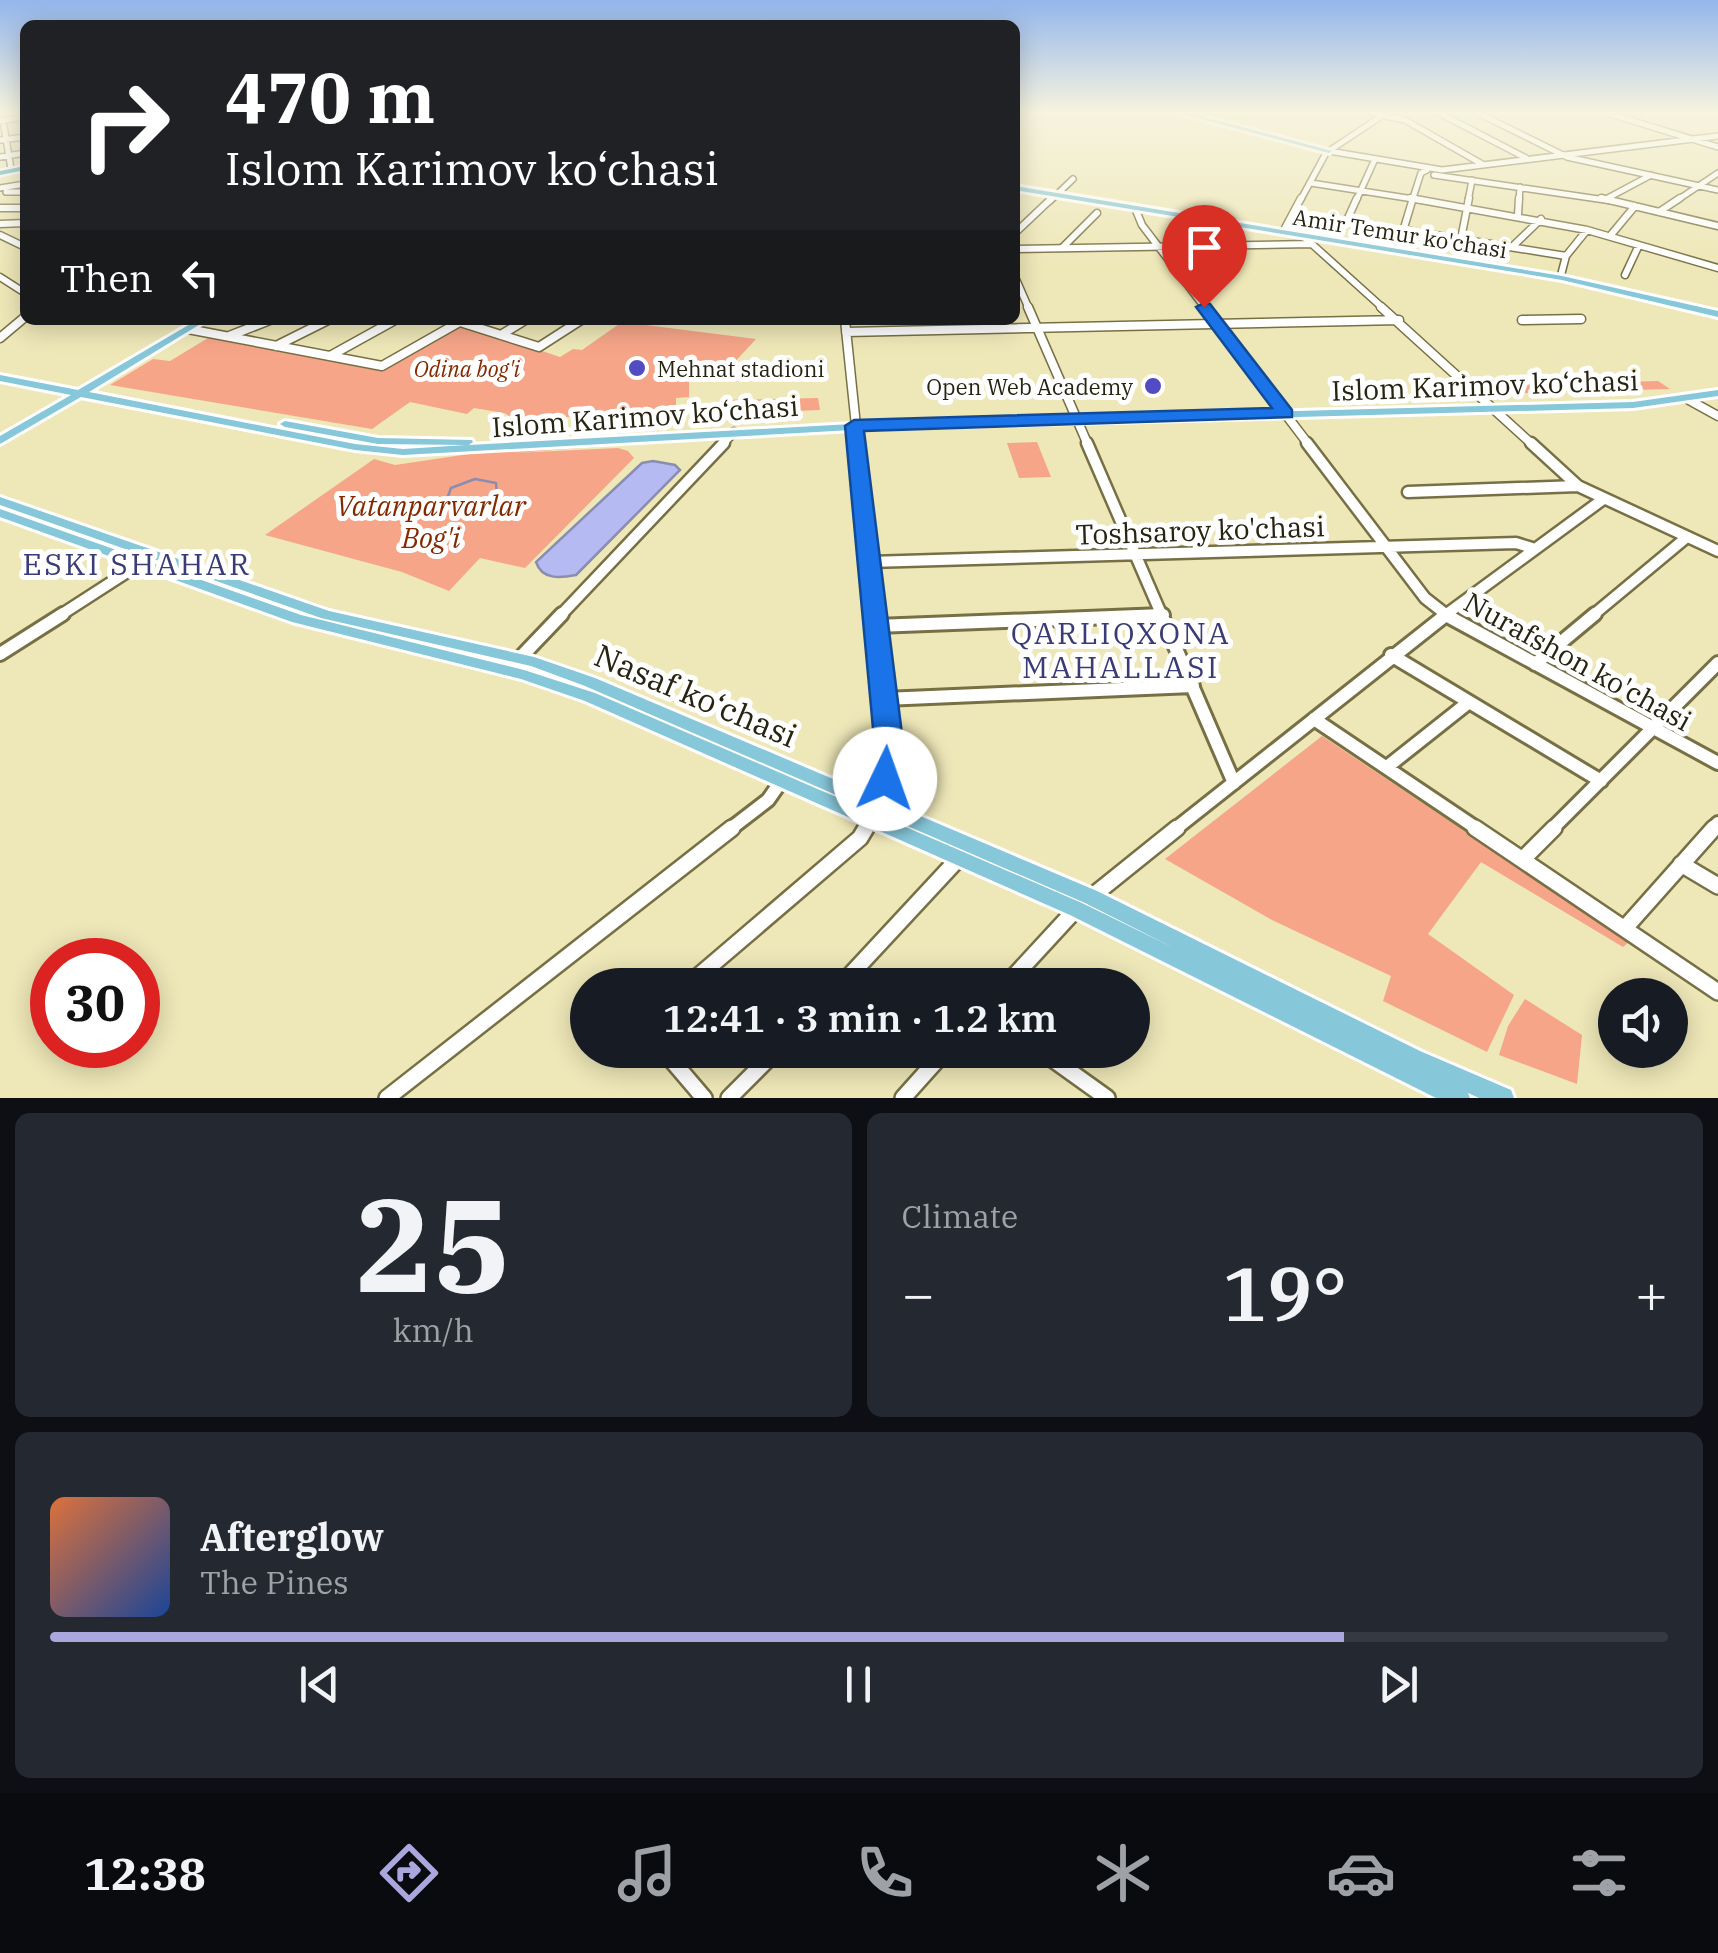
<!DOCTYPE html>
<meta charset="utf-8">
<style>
body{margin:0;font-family:"IBM Plex Serif",serif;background:#242831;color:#f1f3f6;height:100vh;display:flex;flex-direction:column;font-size:38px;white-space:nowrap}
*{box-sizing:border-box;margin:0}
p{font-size:32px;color:#9ea1a6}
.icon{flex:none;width:55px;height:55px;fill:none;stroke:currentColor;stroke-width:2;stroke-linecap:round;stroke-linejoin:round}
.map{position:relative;height:1098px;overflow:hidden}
.panel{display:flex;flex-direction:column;gap:15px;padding:15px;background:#0d0f14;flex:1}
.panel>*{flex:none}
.guide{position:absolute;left:20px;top:20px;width:1000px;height:305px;border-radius:15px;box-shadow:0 5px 25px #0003;background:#202124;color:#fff;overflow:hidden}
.tools{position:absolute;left:1598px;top:978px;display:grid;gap:20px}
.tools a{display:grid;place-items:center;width:90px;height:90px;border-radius:50%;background:#171b24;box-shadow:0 5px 25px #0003;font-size:50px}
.speed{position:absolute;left:30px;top:938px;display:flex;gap:20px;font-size:50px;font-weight:700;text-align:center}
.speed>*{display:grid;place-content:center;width:130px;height:130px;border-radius:50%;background:#171b24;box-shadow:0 5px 25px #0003;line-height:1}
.speed .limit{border:15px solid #d22;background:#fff;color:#111}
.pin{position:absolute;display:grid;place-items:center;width:85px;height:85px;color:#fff;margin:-102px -42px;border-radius:50% 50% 50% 0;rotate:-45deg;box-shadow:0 0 10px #0007}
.pin .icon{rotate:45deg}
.me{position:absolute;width:110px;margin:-55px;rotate:3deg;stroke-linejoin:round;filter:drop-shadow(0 0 8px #0008)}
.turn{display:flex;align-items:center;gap:35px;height:210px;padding:0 40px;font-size:45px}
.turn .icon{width:130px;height:130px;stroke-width:2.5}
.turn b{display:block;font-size:70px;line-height:85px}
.then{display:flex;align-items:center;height:95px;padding:0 40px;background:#0003;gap:20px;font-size:38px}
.big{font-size:75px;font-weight:600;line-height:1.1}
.panel .tile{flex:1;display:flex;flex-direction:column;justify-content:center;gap:15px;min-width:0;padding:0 35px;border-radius:15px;background:#242831}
.panel .dial{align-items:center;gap:0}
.dial b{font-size:130px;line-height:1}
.song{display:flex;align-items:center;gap:30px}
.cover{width:120px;height:120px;border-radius:15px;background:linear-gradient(135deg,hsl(20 70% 55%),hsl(220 70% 35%))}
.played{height:10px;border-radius:5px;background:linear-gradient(90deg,#aaa7df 80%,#363941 80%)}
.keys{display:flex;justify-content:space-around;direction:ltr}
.heat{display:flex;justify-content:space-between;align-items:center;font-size:55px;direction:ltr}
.panel .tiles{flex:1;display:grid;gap:15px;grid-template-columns:1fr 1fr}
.tile:last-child{grid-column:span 2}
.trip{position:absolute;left:570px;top:968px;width:580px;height:100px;border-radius:50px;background:#171b24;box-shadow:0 5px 25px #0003;font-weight:600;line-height:100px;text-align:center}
.menu{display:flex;height:160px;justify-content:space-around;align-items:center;background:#090b0e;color:#9ea1a6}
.menu .icon{width:70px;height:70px}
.menu .active{color:#aaa7df}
.menu b{font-size:45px;color:#f1f3f6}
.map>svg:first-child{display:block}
.green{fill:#f6a588}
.water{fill:#b5baf3;stroke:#8a8db0;stroke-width:2.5}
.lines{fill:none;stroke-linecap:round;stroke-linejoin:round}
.stream{stroke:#8a8db0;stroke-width:2.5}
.minor-far5-casing{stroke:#777045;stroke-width:8}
.minor-far4-casing{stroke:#777045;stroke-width:9}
.minor-far3-casing{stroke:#777045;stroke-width:11}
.minor-far2-casing{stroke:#777045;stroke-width:15}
.minor-far1-casing{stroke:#777045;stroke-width:18}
.minor-casing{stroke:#777045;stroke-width:20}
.major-casing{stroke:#fff;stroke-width:6}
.highway-casing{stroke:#fff;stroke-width:5}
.minor-far5{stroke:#fff;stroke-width:5}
.minor-far4{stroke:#fff;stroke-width:6}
.minor-far3{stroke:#fff;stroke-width:8}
.minor-far2{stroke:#fff;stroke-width:10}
.minor-far1{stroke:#fff;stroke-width:12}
.minor{stroke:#fff;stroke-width:15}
.major{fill:#86c7d9;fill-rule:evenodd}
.highway{fill:#36a1bf;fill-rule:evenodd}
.route{fill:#1a73e8;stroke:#114b97;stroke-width:2.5}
.poi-dot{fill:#534bc3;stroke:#fff;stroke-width:4}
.labels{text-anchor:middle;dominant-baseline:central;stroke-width:10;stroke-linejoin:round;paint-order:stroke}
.far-street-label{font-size:22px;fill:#272412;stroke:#fff}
.far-park-label{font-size:22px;font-style:italic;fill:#832900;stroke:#fff}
.far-poi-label{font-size:22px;fill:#272412;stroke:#fff;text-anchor:start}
.street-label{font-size:28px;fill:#272412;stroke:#fff}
.park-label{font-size:28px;font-style:italic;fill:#832900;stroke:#fff}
.neighbourhood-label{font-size:30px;letter-spacing:2.5px;fill:#3a3b77;stroke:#fff}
.near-street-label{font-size:32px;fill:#272412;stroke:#fff}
</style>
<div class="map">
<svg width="1718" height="1098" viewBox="0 0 1718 1098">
<rect width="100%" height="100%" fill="#eee7b8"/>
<!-- green -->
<path class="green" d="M 622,322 L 756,339 L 720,378 L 689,381 L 689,397 L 676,398 L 676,408 L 519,421 L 504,413 L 474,408 L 467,414 L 410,402 L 372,429 L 110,385 L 153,359 L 170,361 L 208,338 L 193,335 L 198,332 L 382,368 L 462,324 L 560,357 L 573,349 L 582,350 Z
M 1658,381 L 1670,389 L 1492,394 L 1482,386 Z
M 818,398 L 820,410 L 711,414 L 722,400 Z
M 620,442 L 624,445 L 513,453 L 618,448 L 628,451 L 634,458 L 525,568 L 480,558 L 449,591 L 402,572 L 265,535 L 374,459 L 395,465 L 476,453 Z
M 1037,442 L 1051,477 L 1019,478 L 1007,443 Z
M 1322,736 L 1630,941 L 1623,947 L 1481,862 L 1428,934 L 1514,995 L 1487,1052 L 1383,1001 L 1391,976 L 1272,920 L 1165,859 Z
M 1525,999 L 1582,1035 L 1577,1084 L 1499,1055 L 1508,1026 Z"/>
<!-- water -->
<path class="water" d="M 653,461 L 675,465 L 680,470 L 576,575 C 560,578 542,580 536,562 L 642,463 Z"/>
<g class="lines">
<!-- stream -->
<path class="stream" d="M 475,479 L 496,483 L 497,496 L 472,508 L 446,502 L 451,488 Z"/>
<!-- minor-far5 casing -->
<g class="minor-far5-casing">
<path id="minor-far5" d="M 1372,113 L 1405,120 L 1482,164
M 1439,113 L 1526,158
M 1478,113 L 1567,157 L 1718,190
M 1607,113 L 1718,147
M 0,121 L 25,117
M 4,126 L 11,169
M 1,140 L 25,137
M 1329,151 L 1442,170 L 1718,136
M 0,157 L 25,153
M 1434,175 L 1612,201
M 1311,183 L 1426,201
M 0,188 L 25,184
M 6,192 L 25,192
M 1606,199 L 1651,175
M 1050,201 L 1073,179
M 1300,201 L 1326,153 L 1383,115
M 1356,201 L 1375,159
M 1412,201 L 1421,173 L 1427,170
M 1468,201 L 1472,180
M 1519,201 L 1520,187
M 1676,201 L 1718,173"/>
</g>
<!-- minor-far4 casing -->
<g class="minor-far4-casing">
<path id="minor-far4" d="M 1410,198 L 1587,230 L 1718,268
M 1601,198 L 1718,226
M 0,208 L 25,208
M 1135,208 L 1142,225 L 1206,309
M 1659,212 L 1680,198
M 1518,215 L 1519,198
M 1348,218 L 1357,198
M 0,224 L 25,223
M 1284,230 L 1301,198
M 1403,230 L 1566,256
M 1015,233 L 1052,198
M 0,235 L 25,247
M 1303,236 L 1384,309
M 1610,236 L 1635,206
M 1461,239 L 1469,198
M 1513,246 L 1541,219
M 1062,248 L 1097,213
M 1015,249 L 1312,244
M 1397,251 L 1413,198
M 1561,275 L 1566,256 L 1587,230
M 1625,275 L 1639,245
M 0,277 L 25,293
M 1015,277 L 1029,309"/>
</g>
<!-- minor-far3 casing -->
<g class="minor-far3-casing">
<path id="minor-far3" d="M 1028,307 L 1088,445
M 1204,307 L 1309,445
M 1381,307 L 1533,445
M 845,320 L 858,445
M 1522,320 L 1581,319
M 460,322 L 539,347 L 581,320
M 188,329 L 382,366 L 463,320
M 846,332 L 1399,320
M 501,335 L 525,320
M 229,336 L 270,320
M 0,338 L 25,317
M 276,346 L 328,320
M 330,356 L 395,320
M 1689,400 L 1718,416
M 721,445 L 734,432"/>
</g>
<!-- minor-far2 casing -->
<g class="minor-far2-casing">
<path id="minor-far2" d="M 858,443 L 876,616
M 1087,443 L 1162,616
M 1307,443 L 1425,598 L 1448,616
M 1531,443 L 1578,486 L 1718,551
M 1408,492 L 1578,486
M 869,562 L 1516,543 L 1532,548
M 59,616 L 152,556
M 560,616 L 724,443
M 1134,616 L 1163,615
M 1444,616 L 1602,500
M 1592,616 L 1687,537"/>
</g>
<!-- minor-far1 casing -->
<g class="minor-far1-casing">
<path id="minor-far1" d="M 876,614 L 890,749 L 877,803
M 1161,614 L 1234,783
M 1444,614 L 1718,763
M 876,626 L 1163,615
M 0,654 L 63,614
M 1391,655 L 1601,781
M 519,659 L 562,614
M 1535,664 L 1595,614
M 884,699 L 1193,686
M 1314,719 L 1479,830
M 1387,767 L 1469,702
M 729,830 L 768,800 L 782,780
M 865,830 L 871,820
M 1174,830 L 1447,614
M 1551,830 L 1718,663
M 1711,830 L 1718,823"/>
</g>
<!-- minor casing -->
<g class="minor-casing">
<path id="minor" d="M 1475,828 L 1718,992
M 1523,859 L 1554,828
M 1681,864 L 1718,886
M 1090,898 L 1177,828
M 1625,928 L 1714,828
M 688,985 L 860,838 L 866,828
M 841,985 L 959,858
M 1006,985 L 1077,908
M 663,1050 L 704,1098
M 1040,1050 L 1107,1098
M 387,1098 L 732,828
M 729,1098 L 777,1050
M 903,1098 L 946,1050"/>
</g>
<!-- major casing -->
<g class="major-casing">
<path id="major" d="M 1179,113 L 1189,113 L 1332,151 L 1329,153 Z
M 1015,186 L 1562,276 L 1718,311 L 1718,317 L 1562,280 L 1015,190 Z
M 197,320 L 207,320 L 89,392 L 355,444 L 403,449 L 466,445 L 378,444 L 285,427 L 280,424 L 285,421 L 378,438 L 472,440 L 473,442 L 469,445 L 888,422 L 1633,402 L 1718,390 L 1718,396 L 1633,408 L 888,428 L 403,455 L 355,450 L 81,397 L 0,444 L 0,436 L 71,395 L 0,381 L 0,375 L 78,390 Z
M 0,497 L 329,611 L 534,657 L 595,678 L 1097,891 L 1420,1051 L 1511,1090 L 1514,1098 L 1479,1098 L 1468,1093 L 1470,1098 L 1436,1098 L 1070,915 L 585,701 L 521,679 L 292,622 L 0,517 L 0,509 L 301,615 L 524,670 L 595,693 L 1082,903 L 1174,948 L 1085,903 L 585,686 L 531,666 L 321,618 L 0,505 Z"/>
</g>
<!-- highway casing -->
<g class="highway-casing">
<path id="highway" d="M 25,166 L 25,170 L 0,175 L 0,171 Z"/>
</g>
<!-- minor-far5 -->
<use href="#minor-far5" class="minor-far5"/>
<!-- minor-far4 -->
<use href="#minor-far4" class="minor-far4"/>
<!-- minor-far3 -->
<use href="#minor-far3" class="minor-far3"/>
<!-- minor-far2 -->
<use href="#minor-far2" class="minor-far2"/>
<!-- minor-far1 -->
<use href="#minor-far1" class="minor-far1"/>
<!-- minor -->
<use href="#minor" class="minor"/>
<!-- major -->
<use href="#major" class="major"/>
<!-- highway -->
<use href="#highway" class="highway"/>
</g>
<!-- sky -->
<linearGradient id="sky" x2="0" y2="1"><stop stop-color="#93b6ec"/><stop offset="0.42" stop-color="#f7f4df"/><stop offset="1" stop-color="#f7f4df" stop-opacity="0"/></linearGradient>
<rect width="1718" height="267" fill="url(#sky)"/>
<!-- route -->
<path class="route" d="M 1204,303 L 1210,304 L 1292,410 L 1292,417 L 864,431 L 904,750 L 895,787 L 885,791 L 874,787 L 870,779 L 875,750 L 845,426 L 854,420 L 1272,408 L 1196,307 Z"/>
<!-- markers -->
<g class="poi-dot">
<circle cx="637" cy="368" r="10"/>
<circle cx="1153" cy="386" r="10"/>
</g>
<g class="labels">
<!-- far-street labels -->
<g class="far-street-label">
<text transform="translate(1400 233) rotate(9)">Amir Temur ko'chasi</text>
</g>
<!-- far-park labels -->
<g class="far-park-label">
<text x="467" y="368">Odina bog'i</text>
</g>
<!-- far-poi labels -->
<g class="far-poi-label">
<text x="657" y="368">Mehnat stadioni</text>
<text x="1133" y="386" text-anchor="end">Open Web Academy</text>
</g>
<!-- street labels -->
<g class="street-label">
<text transform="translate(1485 385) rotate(-2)">Islom Karimov ko‘chasi</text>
<text transform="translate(645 416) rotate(-4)">Islom Karimov ko‘chasi</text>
<text transform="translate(1200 530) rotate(-2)">Toshsaroy ko'chasi</text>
<text transform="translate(1578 661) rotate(29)">Nurafshon ko'chasi</text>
</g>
<!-- park labels -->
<g class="park-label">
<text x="431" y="505">Vatanparvarlar<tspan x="431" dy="32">Bog'i</tspan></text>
</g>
<!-- neighbourhood labels -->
<g class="neighbourhood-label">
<text x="137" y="563">ESKI SHAHAR</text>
<text x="1121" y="632">QARLIQXONA<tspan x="1121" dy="34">MAHALLASI</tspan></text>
</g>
<!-- near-street labels -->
<g class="near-street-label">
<text transform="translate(696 695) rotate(23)">Nasaf ko‘chasi</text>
</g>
</g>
</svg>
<div class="tools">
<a><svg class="icon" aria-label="sound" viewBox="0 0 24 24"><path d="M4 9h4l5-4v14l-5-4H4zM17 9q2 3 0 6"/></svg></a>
</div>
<div class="speed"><div class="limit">30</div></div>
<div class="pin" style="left:1204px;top:307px;background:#d93025"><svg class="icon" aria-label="arrive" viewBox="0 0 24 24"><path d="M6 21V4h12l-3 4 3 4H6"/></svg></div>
<svg class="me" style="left:885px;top:779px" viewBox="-20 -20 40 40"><circle r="19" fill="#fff"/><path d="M0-13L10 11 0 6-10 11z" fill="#1a73e8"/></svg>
<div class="trip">12:41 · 3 min · 1.2 km</div>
<div class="guide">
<div class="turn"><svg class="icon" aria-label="right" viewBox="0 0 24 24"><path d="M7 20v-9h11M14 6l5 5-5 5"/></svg><div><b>470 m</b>Islom Karimov ko‘chasi</div></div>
<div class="then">Then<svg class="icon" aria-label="left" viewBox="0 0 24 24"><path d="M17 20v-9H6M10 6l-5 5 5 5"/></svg></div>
</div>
</div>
<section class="panel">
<div class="tiles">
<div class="tile dial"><b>25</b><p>km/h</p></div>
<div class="tile"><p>Climate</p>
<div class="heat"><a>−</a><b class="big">19°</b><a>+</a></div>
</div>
<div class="tile">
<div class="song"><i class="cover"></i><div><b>Afterglow</b><p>The Pines</p></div></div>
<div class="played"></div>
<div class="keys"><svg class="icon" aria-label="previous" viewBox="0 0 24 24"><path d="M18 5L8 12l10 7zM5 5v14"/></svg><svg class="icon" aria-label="pause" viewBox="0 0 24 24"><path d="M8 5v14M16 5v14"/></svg><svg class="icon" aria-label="next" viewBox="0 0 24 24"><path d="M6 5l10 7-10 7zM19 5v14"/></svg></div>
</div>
</div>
</section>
<nav class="menu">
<b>12:38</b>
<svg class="icon active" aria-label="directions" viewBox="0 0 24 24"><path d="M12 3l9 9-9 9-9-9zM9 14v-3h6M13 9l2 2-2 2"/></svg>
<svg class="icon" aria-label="music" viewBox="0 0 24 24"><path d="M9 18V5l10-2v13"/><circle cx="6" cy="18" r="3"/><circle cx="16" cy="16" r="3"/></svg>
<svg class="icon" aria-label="phone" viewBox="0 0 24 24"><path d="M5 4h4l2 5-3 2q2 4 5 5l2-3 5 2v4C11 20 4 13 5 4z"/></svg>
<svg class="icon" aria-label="climate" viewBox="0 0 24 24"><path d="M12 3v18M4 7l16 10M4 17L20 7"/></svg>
<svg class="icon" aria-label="car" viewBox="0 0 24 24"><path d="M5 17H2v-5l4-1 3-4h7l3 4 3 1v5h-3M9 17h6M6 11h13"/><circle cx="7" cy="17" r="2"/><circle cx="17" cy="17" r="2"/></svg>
<svg class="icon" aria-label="filters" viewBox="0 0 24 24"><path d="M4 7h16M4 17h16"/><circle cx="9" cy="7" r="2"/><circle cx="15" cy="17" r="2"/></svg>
</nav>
